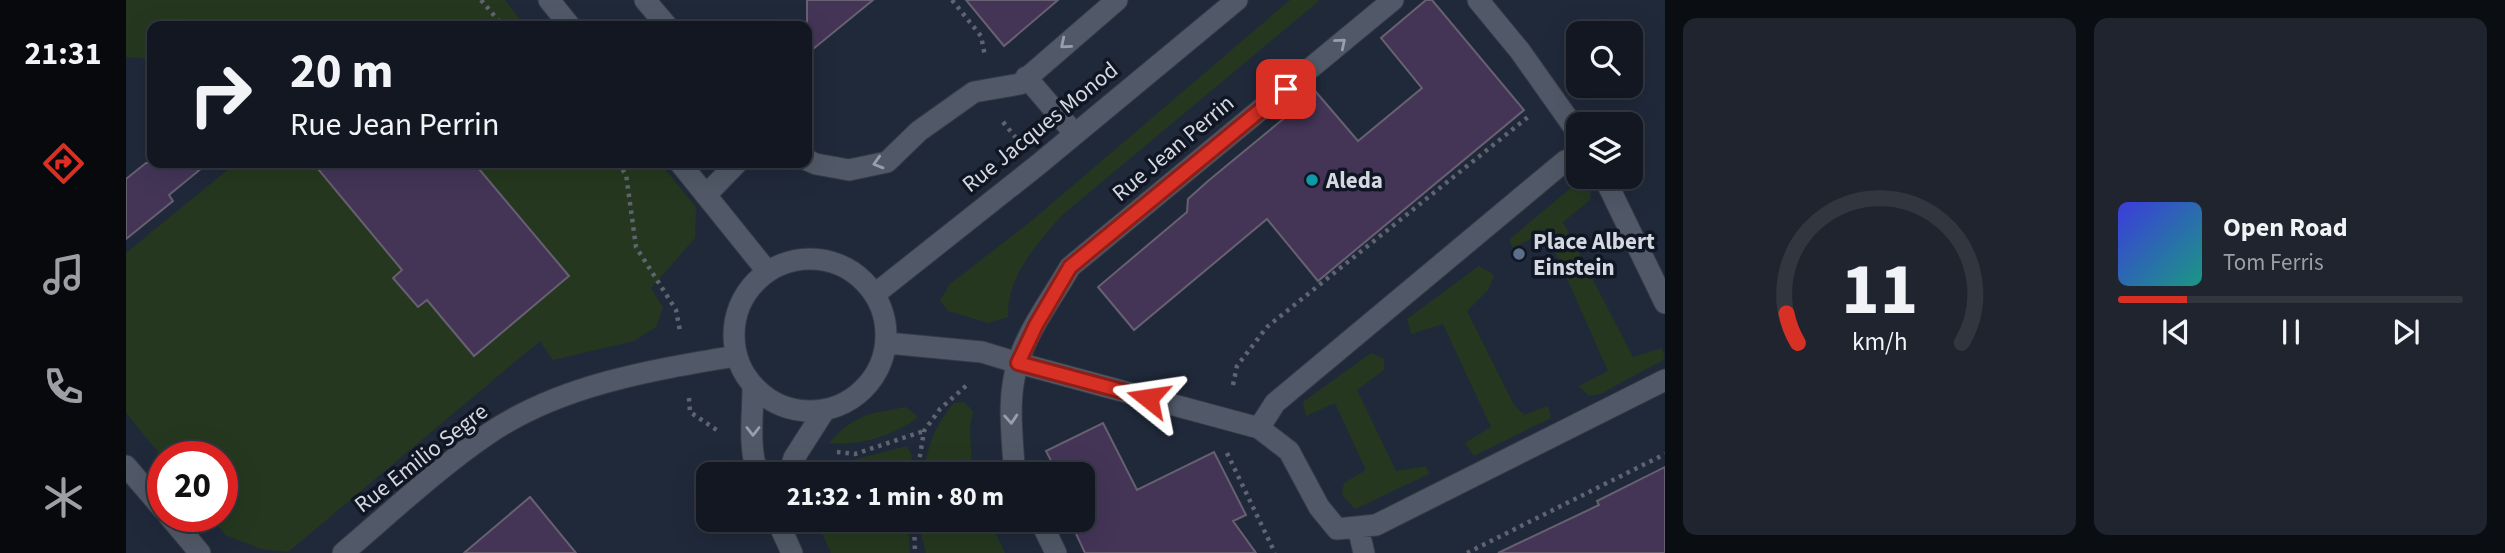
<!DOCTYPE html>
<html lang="fr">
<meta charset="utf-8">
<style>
body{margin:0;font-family:"Source Sans 3",sans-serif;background:#20242e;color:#f1f3f6;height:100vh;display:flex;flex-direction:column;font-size:26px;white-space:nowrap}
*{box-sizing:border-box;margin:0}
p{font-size:23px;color:#9d9fa5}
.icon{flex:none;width:38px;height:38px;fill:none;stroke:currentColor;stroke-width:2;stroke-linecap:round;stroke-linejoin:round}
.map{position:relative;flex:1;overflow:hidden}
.sheet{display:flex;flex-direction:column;gap:18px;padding:18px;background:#0a0d12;width:840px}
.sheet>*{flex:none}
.hud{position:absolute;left:21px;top:21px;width:665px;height:147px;border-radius:14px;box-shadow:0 7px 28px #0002,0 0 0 2px #32363f;background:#131721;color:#f1f3f6;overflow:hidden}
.fabs{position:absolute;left:1440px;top:21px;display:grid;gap:14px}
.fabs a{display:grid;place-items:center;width:77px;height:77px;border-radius:14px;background:#131721;box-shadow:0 7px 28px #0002,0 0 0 2px #32363f;font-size:35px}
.speed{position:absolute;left:21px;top:441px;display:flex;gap:14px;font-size:35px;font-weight:700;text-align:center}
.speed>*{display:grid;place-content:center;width:91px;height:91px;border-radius:50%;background:#131721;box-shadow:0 7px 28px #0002,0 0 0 2px #32363f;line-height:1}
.speed .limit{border:10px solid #d22;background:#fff;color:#111}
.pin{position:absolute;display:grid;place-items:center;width:60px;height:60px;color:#fff;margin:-30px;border-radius:14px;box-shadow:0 4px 10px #0006}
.me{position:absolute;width:77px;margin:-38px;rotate:285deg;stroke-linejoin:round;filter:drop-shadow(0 0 5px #0008)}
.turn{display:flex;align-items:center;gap:24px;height:147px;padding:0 28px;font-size:32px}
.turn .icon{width:91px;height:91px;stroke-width:2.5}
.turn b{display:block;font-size:49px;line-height:60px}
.sheet .tile{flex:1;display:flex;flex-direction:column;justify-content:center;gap:10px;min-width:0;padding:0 24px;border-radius:14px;background:#20242e}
.sheet .dial{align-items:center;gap:0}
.dial svg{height:182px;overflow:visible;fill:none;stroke:#32363f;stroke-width:7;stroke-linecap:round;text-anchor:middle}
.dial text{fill:#f1f3f6;stroke:none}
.song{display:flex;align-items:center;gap:21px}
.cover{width:84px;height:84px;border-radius:10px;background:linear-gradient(135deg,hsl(240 70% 55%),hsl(170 70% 35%))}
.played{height:7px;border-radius:4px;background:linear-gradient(90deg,#d93025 20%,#32363f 20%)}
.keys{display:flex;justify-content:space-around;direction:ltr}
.sheet .tiles{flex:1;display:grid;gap:18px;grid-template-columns:repeat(2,1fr)}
.trip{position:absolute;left:570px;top:462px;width:399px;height:70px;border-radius:14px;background:#131721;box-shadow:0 7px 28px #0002,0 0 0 2px #32363f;font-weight:700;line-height:70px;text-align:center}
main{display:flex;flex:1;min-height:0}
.menu{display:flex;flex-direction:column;width:126px;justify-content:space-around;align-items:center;background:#08090d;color:#9d9fa5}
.menu .icon{width:49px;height:49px}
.menu .on{color:#d93025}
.menu b{font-size:32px;color:#f1f3f6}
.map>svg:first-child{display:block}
.built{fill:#20293a;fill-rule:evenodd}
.green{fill:#25381f}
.building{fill:#443557;stroke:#676071;stroke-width:2}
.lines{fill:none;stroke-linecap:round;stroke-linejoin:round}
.lane-casing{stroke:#363b45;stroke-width:23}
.street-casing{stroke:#363b45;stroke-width:23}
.path{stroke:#5f6470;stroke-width:4.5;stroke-dasharray:3.5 5;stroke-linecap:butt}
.lane{stroke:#515968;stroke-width:21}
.street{stroke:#515968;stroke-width:21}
.oneway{stroke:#989fab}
.route-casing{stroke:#8d1f18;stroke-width:18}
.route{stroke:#d93025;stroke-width:12}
.culture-dot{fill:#0f9aa8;stroke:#101623;stroke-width:2.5}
.service-dot{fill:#5c6f8a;stroke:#101623;stroke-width:2.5}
.labels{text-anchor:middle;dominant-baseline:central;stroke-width:7;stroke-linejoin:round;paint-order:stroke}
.street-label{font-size:23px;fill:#d3d8e1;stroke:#101623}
.poi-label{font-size:23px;font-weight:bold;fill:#d3d8e1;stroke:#101623;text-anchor:start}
</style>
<main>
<nav class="menu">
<b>21:31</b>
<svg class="icon on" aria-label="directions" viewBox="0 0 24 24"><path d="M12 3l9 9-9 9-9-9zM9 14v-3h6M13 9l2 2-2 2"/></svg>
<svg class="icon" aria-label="music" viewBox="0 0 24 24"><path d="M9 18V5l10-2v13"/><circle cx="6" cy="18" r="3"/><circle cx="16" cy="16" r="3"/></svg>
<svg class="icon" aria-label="phone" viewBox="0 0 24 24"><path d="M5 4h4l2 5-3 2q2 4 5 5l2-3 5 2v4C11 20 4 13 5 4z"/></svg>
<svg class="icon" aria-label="climate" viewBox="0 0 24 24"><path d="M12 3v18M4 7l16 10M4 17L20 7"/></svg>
</nav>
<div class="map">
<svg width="1539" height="553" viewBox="0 0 1539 553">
<rect width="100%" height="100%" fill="#191f2c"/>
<!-- built -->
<path class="built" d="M 160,0 L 1539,0 L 1539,553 L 0,553 L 0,3 ZM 26,26 L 681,26 L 681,163 L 26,163 ZM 1452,33 L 1505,33 L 1505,86 L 1452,86 ZM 1452,124 L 1505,124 L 1505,177 L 1452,177 ZM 37,457 L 96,457 L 96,516 L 37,516 ZM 583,474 L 957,474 L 957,520 L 583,520 Z"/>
<!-- green -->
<path class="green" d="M 0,0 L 379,0 L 399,26 L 26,26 L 26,59 L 0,57 Z
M 1164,0 L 1194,0 L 934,217 C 909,247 881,276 882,317 L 863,323 L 822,311 L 814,300 L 824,284 L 903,223 Z
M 110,163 L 534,163 L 570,207 L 569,238 L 525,288 L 537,308 L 530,327 L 508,341 L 427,360 L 414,341 L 162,552 L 135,549 L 99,535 L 84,516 L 96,516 L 96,457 L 37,458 L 0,413 L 0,253 Z
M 1454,180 L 1465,186 L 1464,200 L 1437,222 L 1507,357 L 1536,348 L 1539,359 L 1474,394 L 1463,396 L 1453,386 L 1482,371 L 1420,231 L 1387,248 L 1383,240 Z
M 1353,266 L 1368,275 L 1362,290 L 1341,311 L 1388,405 L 1398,415 L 1422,406 L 1425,418 L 1348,456 L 1339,443 L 1365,427 L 1317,324 L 1285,334 L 1281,319 Z
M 1245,353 L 1258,359 L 1258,370 L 1231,390 L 1270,471 L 1300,466 L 1303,474 L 1229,509 L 1216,495 L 1218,483 L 1240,470 L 1209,403 L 1180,416 L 1177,402 Z
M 838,402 L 847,411 L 844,427 L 846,474 L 797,474 C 802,446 809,425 828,403 Z
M 780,407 L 792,417 C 768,436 733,446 703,443 C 729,414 743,414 780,407 Z
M 781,446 L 786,456 L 784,474 L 686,474 L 691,460 L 715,463 Z
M 690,520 L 782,520 L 784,553 L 705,553 Z
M 795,520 L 863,520 L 879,553 L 800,553 L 795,533 Z"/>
<!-- building -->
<path class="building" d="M 681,0 L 747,0 L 681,54 Z
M 840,0 L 932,0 L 878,46 Z
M 1300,0 L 1306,0 L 1398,110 L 1192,281 L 1141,219 L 1008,330 L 972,287 L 1061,212 L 1062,199 L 1082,181 L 1190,92 L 1232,141 L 1296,88 L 1255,38 Z
M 20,163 L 82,163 L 43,195 L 47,201 L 0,239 L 0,179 Z
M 187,163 L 348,163 L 443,276 L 348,356 L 301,300 L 292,307 L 267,278 L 276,270 Z
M 977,423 L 1011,490 L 1088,452 L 1120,515 L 1107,521 L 1130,553 L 959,553 L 945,523 L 957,520 L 957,474 L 932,474 L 920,451 Z
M 1539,467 L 1539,553 L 1372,553 L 1473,505 L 1471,501 Z
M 404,497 L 450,553 L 338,553 Z"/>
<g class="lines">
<!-- lane casing -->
<g class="lane-casing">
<path id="lane" d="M 519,0 L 541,26
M 1352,0 L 1394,51 L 1452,133
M 900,77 L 949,134
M 681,160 L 690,164 L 723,170 L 761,162 L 793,131 L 848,92 L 894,84 L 991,0
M 1478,177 L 1539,303
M 580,195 L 611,163
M 892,363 L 1133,428 L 1163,451 L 1193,507 L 1211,529 L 1250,525 L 1539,380
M 1133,428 L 1149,403 L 1439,161 L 1452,156
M 892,474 L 888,466 C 886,432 881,396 892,363 C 902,329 927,297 944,267 L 1267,0
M 914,520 L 930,553
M 1232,527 L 1238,553"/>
</g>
<!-- street casing -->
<g class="street-casing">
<path id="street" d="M 423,0 L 444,26
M 554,163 L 641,271
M608 335a76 76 0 1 1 152 0a76 76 0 1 1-152 0Z
M 749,294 L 913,164 L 1111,0
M 761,343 L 856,352 L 892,363
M 627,387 C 627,415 622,448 632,474
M 0,466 L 37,509
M 663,474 L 668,458 L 698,411
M 43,516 L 74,553
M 651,520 L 666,553
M 217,553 C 263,514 312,468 362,434 C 434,385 525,370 610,356"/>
</g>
<!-- path -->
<path class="path" d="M 355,0 L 377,26
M 826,0 L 855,36 L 859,56
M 877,122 L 891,139
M 491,163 L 500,174 L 510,247 L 550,310 L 554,331
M 1107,385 L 1111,366 L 1141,327 L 1402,117
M 563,398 L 564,412 L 592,431
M 711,452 L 729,454 L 798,431
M 1101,453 L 1149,553
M 791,474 L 798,431 L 814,409 L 841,385
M 788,520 L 789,553
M 1341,553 L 1539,454"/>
<!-- lane -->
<use href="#lane" class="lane"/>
<!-- street -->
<use href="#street" class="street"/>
</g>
<!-- one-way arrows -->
<defs><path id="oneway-chevron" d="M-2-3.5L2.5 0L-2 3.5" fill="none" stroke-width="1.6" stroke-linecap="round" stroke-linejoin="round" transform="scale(1.75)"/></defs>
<g class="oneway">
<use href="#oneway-chevron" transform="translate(1215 43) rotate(-40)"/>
<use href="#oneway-chevron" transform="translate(939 44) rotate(140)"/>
<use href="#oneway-chevron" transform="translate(752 163) rotate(164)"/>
<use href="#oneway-chevron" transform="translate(885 419) rotate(86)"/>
<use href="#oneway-chevron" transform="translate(627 431) rotate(90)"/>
</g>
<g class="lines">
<!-- route casing -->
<g class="route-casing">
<path id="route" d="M 1022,398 L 892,363 L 910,325 L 944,267 L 1160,89"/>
</g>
<!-- route -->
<use href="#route" class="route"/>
</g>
<!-- markers -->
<circle class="culture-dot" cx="1186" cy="180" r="7"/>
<circle class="service-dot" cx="1393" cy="254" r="7"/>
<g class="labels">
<!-- street labels -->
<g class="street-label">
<text transform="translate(914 127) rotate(-39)">Rue Jacques Monod</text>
<text transform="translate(1047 148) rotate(-40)">Rue Jean Perrin</text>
<text transform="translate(295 458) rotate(-38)">Rue Emilio Segre</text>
</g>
<!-- poi labels -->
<g class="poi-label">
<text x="1200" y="180">Aleda</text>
<text x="1407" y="241">Place Albert<tspan x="1407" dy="26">Einstein</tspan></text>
</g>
</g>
</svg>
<div class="fabs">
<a><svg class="icon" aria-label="search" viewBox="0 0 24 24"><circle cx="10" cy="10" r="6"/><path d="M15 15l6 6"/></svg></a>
<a><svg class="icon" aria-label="layers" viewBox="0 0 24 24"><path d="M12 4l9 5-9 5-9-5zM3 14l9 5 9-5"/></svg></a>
</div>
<div class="speed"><div class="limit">20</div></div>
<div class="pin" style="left:1160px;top:89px;background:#d93025"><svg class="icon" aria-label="arrive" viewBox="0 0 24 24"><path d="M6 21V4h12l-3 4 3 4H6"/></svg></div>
<svg class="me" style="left:1022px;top:398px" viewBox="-20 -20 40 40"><path d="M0-17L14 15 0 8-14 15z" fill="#d93025" stroke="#fff" stroke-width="4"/></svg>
<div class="trip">21:32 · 1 min · 80 m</div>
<div class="hud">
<div class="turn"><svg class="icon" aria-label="right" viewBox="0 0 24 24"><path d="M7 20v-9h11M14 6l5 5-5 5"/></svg><div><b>20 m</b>Rue Jean Perrin</div></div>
</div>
</div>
<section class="sheet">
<div class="tiles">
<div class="tile dial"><svg viewBox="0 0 100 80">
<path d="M14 69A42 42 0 1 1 86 69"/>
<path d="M14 69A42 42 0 0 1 9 56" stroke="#d93025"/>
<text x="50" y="56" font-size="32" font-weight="700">11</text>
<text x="50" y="72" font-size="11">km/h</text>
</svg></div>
<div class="tile">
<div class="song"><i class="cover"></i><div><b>Open Road</b><p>Tom Ferris</p></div></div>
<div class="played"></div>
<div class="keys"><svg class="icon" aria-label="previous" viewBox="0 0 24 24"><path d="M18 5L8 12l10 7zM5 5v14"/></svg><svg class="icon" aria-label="pause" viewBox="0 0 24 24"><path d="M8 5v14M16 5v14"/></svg><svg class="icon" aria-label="next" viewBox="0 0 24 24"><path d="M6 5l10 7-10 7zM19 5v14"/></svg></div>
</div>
</div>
</section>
</main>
